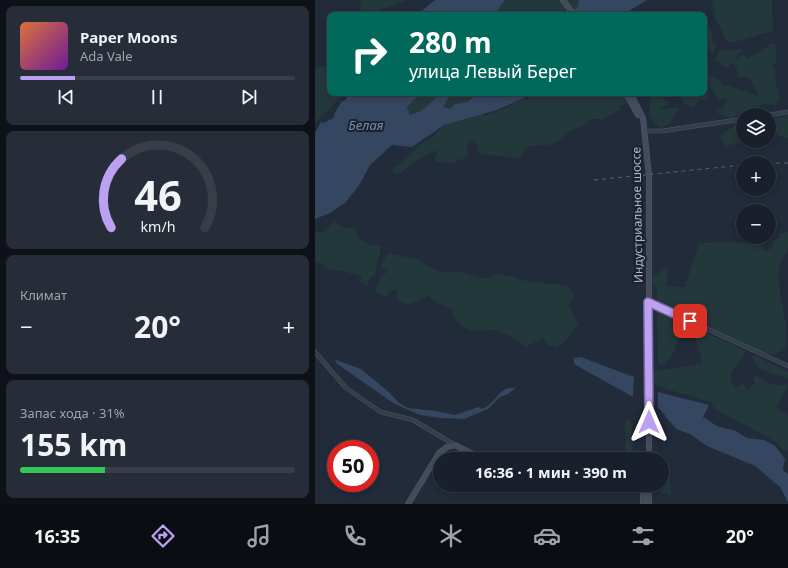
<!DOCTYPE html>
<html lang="ru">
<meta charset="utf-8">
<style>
body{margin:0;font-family:"Noto Sans",sans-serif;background:#262d38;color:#f1f3f6;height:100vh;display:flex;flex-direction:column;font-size:15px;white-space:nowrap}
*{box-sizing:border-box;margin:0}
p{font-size:13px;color:#9fa3a9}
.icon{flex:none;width:22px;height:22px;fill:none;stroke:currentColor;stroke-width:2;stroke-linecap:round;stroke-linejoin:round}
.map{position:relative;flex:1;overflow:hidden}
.details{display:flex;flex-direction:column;gap:6px;padding:6px;background:#0e1218;width:315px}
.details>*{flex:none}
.hud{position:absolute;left:12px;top:12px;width:380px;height:84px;border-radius:8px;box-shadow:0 2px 6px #0003,0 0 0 1px #373e48;background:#00695c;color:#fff;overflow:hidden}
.fabs{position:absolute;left:421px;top:108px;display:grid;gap:8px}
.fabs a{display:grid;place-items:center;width:40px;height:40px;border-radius:50%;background:#19202c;box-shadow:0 2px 6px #0003,0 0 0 1px #373e48;font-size:20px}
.speed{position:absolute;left:12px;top:440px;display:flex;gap:8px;font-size:20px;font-weight:700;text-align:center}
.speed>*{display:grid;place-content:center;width:52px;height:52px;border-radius:50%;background:#19202c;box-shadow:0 2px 6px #0003,0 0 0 1px #373e48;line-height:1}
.speed .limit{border:6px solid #d22;background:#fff;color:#111}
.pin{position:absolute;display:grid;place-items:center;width:34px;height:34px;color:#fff;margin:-17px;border-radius:8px;box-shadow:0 2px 6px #0006}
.me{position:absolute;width:44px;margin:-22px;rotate:0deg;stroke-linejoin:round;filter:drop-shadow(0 0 3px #0008)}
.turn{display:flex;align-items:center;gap:14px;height:84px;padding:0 16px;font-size:18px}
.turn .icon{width:52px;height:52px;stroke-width:2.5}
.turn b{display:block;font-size:28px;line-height:34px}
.big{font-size:30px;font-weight:700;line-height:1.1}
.details .card{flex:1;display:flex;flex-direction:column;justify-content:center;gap:6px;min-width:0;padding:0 14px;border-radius:8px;background:#262d38}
.details .dial{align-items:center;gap:0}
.dial svg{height:104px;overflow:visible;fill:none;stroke:#373e48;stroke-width:7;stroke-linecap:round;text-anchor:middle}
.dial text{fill:#f1f3f6;stroke:none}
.song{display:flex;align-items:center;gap:12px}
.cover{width:48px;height:48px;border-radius:6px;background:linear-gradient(135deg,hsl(20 70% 55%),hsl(280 70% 35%))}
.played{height:4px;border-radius:2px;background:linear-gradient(90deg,#bca0f2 20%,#373e48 20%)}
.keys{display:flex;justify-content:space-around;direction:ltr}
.heat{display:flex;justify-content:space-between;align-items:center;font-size:22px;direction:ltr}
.charge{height:6px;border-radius:3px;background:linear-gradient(90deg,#34c759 31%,#373e48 0)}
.trip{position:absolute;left:118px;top:452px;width:236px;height:40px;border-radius:20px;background:#19202c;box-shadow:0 2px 6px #0003,0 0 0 1px #373e48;font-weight:700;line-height:40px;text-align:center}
.tabs{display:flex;height:64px;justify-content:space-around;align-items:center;background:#0a0d12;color:#9fa3a9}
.tabs .icon{width:28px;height:28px}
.tabs .selected{color:#bca0f2}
.tabs b{font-size:18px;color:#f1f3f6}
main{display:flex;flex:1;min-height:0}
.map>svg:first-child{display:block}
.green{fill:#23383b}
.water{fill:#354661}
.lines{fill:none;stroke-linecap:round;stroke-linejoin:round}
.street-casing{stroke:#505865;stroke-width:4.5}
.secondary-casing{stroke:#505865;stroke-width:6}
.street{stroke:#353d4a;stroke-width:3.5}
.secondary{stroke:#434c5d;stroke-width:5}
.rail{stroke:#576171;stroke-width:1;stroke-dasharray:4 4;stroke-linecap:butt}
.route-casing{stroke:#7a689d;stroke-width:10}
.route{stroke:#bca0f2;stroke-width:7}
.labels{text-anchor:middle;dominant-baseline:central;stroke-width:4;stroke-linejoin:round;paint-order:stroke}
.street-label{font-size:12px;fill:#b0b8c6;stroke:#1a222f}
.water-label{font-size:13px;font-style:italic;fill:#788eae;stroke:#1a222f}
</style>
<main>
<section class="details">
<div class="card">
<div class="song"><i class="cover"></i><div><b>Paper Moons</b><p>Ada Vale</p></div></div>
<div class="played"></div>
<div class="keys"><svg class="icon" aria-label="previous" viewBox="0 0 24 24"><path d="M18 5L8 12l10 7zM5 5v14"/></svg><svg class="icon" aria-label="pause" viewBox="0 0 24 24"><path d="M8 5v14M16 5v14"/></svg><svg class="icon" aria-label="next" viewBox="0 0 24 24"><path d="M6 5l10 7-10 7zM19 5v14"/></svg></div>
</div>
<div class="card dial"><svg viewBox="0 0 100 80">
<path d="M14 69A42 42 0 1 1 86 69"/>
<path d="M14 69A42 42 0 0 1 22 16" stroke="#bca0f2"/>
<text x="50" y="56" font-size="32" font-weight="700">46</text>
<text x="50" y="72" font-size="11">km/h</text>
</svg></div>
<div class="card"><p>Климат</p>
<div class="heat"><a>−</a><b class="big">20°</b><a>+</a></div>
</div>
<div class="card"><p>Запас хода · 31%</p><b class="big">155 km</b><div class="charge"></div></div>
</section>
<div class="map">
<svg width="473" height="504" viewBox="0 0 473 504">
<rect width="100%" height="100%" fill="#212b3a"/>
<!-- green -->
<path class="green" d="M 45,0 L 92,0 L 60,12 L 46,11 Z
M 190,0 L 264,0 L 265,1 L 263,7 L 249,15 L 179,15 Z
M 399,0 L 457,0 L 458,31 L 420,42 L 412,42 L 400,17 L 397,3 Z
M 389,15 L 397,33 L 398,43 L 402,45 L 397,55 L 389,41 Z
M 455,44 L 460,44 L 462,60 L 457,67 L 461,72 L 460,79 L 465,99 L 461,105 L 448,104 L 435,112 L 416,118 L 400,112 L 407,108 L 413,99 L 405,100 L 395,88 L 393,81 L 389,81 L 389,62 L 394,69 L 394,75 L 406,81 L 408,86 L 414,86 L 444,96 L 435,78 L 423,77 L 421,66 L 418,63 L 411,68 L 400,60 L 403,52 L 424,49 L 428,51 L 419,57 L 421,58 L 429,54 L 432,58 L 446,51 Z
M 15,66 L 15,93 L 28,93 L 28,96 L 0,122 L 0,68 Z
M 389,89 L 394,94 L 393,99 L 389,101 L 385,99 L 378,108 C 371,105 366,102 365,93 L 389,93 Z
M 106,93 L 123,93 C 117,103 107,112 95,115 L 92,107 Z
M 137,93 L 186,93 L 160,96 L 152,102 L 140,104 L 135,109 L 128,107 Z
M 220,93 L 308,93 L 312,99 L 312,104 L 305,106 L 307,109 L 289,119 L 276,119 C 270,126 263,127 255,132 C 248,135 245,142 237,144 C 223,148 212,139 205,158 L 172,155 L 163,153 L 162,145 L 156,141 L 152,145 L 154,155 L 148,160 L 143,159 L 138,164 L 121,162 L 120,158 L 123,150 L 102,160 L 85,174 L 78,172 L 78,168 C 94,161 100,143 116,139 C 131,122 141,117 163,111 L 169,116 L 196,106 L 198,101 L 211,99 Z
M 335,93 L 347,93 L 349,100 L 353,102 L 351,106 L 346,107 L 346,109 L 363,107 L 363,110 L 354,124 L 346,128 C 328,115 337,111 335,93 Z
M 473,116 L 473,138 L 457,134 L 454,135 L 454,119 Z
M 428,122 L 428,141 L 438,141 L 410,146 L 405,136 L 422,123 Z
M 19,221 L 27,227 L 40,229 C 44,242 53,245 66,246 L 60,275 L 54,280 L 53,286 L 44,283 L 47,277 L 28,271 L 13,269 L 7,263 L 0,262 L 0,233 L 10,231 Z
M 473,232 L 473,251 C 454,268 469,304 471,326 C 471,332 473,339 471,345 C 468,350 464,352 459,355 L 444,353 L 342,302 L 342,287 L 337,284 L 338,277 L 352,267 L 352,286 L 370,287 L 384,243 L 448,242 L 449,251 L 458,248 L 457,242 L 464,238 L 465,234 Z
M 73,253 L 105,260 L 111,266 L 126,272 L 145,272 L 170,279 C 183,269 198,278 212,281 C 225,284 239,283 253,286 L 260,296 L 254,305 L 263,325 L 251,340 L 241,348 L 233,345 L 229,338 L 210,347 C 203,340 193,335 184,331 C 178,328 169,332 162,331 C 147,329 139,324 138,309 L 124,304 L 113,296 L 93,305 L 82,299 L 81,289 L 76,291 L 71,297 L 60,291 L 66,276 L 72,272 L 65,266 Z
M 342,309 L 364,319 L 368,327 L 358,354 L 348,365 L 343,364 Z
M 384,329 L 431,351 C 426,365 408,371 420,388 L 427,384 L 432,389 L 440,384 L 438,378 L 442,376 C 453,384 460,386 473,384 L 473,387 L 461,407 L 473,416 L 473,449 L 471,452 L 461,442 L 400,409 L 395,402 L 342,386 L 338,381 L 338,371 L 386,364 C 388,357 379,339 377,330 Z
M 439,355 L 473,372 L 473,379 L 444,369 L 436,357 Z
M 315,418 C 319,430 318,446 316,459 L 311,459 L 310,421 Z
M 347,468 L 355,479 L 356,495 L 347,493 L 342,485 L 347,485 Z"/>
<!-- water -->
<path class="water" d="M 120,0 L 190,0 L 179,15 L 102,15 Z
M 264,0 L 332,0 L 307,15 L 249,15 L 263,7 Z
M 36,93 L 106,93 L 92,107 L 95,115 C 107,112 117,103 123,93 L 137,93 L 128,107 L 135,109 L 140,104 L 152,102 L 160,96 L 186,93 L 220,93 L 182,110 L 129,125 L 97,147 L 77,145 L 55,165 L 45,184 L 31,202 L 15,213 L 0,219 L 0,133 L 6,122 L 9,123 L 20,117 L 19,115 L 26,102 L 30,100 Z
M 266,357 L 319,377 L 318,397 L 259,364 L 259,358 Z
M 21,360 L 46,369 L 74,392 L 84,403 L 93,408 L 121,411 L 140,415 L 164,407 L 167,409 C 181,404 184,385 201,388 L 193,394 L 185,397 L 173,409 L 149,419 L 125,418 L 105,415 L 78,403 L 21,363 Z
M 343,392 L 394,405 L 388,417 L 402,426 L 421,431 L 432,438 L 449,440 L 460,446 L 470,459 L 468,470 L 473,474 L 473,502 L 465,487 L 440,466 L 392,446 L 375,434 L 361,429 L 343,407 Z"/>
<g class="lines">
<!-- street casing -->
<g class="street-casing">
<path id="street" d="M 454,115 L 473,112
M 330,131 L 347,131 L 428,119
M 333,302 L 473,366
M 0,352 L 31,388 L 66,412 L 98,420 L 140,445"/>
</g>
<!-- secondary casing -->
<g class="secondary-casing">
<path id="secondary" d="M 248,0 L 259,15
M 311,93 L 323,115
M 315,93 L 328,118 L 334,176 L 334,459
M 227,485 L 334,488
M 334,485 L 334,504
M 328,488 L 328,504
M 93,504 L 124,453 L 132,447 L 140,445 L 168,459"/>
</g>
<!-- street -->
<use href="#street" class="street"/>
<!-- secondary -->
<use href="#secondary" class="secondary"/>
<!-- rail -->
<path class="rail" d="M 445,163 L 473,163
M 279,180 L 428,165"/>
</g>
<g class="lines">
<!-- route casing -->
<g class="route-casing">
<path id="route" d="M 334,422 L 333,302 L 375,321"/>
</g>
<!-- route -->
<use href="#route" class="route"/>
</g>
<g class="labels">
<!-- street labels -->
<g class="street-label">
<text transform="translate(322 215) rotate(-91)">Индустриальное шоссе</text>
</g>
<!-- water labels -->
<g class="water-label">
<text x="51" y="125">Белая</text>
</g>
</g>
</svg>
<div class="fabs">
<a><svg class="icon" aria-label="layers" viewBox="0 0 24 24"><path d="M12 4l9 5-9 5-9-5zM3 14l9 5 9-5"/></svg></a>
<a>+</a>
<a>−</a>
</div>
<div class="speed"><div class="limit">50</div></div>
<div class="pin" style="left:375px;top:321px;background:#d93025"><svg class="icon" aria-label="arrive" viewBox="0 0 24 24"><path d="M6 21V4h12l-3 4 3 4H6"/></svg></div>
<svg class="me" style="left:334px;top:422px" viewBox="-20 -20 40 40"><path d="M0-17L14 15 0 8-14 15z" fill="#bca0f2" stroke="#fff" stroke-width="4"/></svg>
<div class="trip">16:36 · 1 мин · 390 m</div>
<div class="hud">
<div class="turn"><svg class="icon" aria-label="right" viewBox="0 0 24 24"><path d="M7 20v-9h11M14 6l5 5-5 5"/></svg><div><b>280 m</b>улица Левый Берег</div></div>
</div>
</div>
</main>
<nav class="tabs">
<b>16:35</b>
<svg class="icon selected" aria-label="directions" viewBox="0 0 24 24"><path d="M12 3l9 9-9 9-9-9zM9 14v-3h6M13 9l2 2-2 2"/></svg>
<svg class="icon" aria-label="music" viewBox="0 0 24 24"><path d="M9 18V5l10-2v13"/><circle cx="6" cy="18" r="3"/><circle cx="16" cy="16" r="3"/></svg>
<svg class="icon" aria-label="phone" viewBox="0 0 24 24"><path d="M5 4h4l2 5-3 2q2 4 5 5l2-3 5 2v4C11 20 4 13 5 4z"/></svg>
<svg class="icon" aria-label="climate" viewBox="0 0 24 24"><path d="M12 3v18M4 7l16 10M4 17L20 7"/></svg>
<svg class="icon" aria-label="car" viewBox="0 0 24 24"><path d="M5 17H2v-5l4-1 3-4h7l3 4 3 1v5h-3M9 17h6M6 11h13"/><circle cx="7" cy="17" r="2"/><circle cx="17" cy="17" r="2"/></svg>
<svg class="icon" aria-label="filters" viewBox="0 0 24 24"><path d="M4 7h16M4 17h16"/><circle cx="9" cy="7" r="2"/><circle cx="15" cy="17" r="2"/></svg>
<b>20°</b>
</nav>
